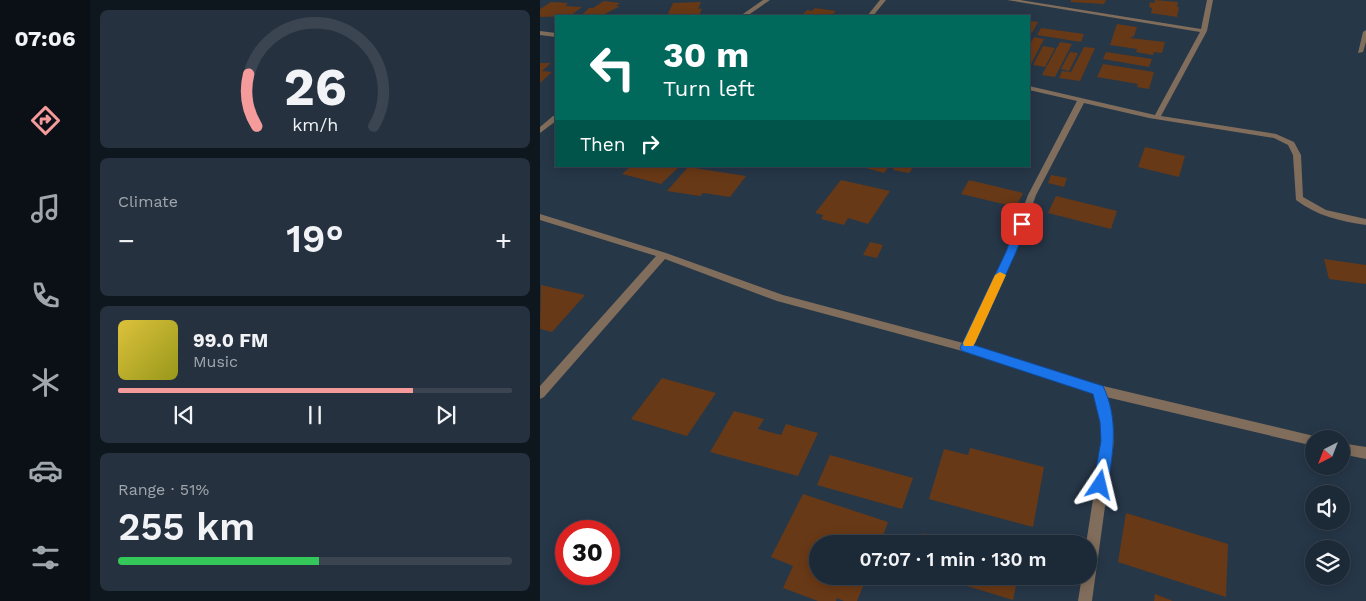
<!DOCTYPE html>
<meta charset="utf-8">
<style>
body{margin:0;font-family:"Work Sans",sans-serif;background:#25313e;color:#f1f3f6;height:100vh;display:flex;flex-direction:column;font-size:19px;white-space:nowrap}
*{box-sizing:border-box;margin:0}
p{font-size:16px;color:#a0a6ad}
.icon{flex:none;width:28px;height:28px;fill:none;stroke:currentColor;stroke-width:2;stroke-linecap:round;stroke-linejoin:round}
.map{position:relative;flex:1;overflow:hidden}
.details{display:flex;flex-direction:column;gap:10px;padding:10px;background:#0f171e;width:450px}
.details>*{flex:none}
.guide{position:absolute;left:15px;top:15px;width:475px;height:152px;border-radius:0px;box-shadow:0 2px 12px #0003,0 0 0 1px #3a4551;background:#00695c;color:#fff;overflow:hidden}
.needle{width:32px;rotate:222deg}
.buttons{position:absolute;left:765px;top:430px;display:grid;gap:10px}
.buttons a{display:grid;place-items:center;width:45px;height:45px;border-radius:50%;background:#1c2936;box-shadow:0 2px 12px #0003,0 0 0 1px #3a4551;font-size:25px}
.speed{position:absolute;left:15px;top:520px;display:flex;gap:10px;font-size:25px;font-weight:700;text-align:center}
.speed>*{display:grid;place-content:center;width:65px;height:65px;border-radius:50%;background:#1c2936;box-shadow:0 2px 12px #0003,0 0 0 1px #3a4551;line-height:1}
.speed .limit{border:8px solid #d22;background:#fff;color:#111}
.pin{position:absolute;display:grid;place-items:center;width:42px;height:42px;color:#fff;margin:-21px;border-radius:10px;box-shadow:0 2px 8px #0006}
.me{position:absolute;width:55px;margin:-28px;rotate:10deg;stroke-linejoin:round;filter:drop-shadow(0 0 4px #0008)}
.turn{display:flex;align-items:center;gap:18px;height:105px;padding:0 25px;font-size:22px}
.turn .icon{width:65px;height:65px;stroke-width:2.5}
.turn b{display:block;font-size:35px;line-height:42px}
.then{display:flex;align-items:center;height:48px;padding:0 25px;background:#0003;gap:10px;font-size:19px}
.big{font-size:38px;font-weight:600;line-height:1.1}
.details .tile{flex:1;display:flex;flex-direction:column;justify-content:center;gap:8px;min-width:0;padding:0 18px;border-radius:8px;background:#25313e}
.details .dial{align-items:center;gap:0}
.dial svg{height:130px;overflow:visible;fill:none;stroke:#3a4551;stroke-width:7;stroke-linecap:round;text-anchor:middle}
.dial text{fill:#f1f3f6;stroke:none}
.song{display:flex;align-items:center;gap:15px}
.cover{width:60px;height:60px;border-radius:8px;background:linear-gradient(135deg,hsl(50 70% 55%),hsl(60 70% 35%))}
.played{height:5px;border-radius:2px;background:linear-gradient(90deg,#f59b9b 75%,#3a4551 75%)}
.keys{display:flex;justify-content:space-around;direction:ltr}
.heat{display:flex;justify-content:space-between;align-items:center;font-size:28px;direction:ltr}
.charge{height:8px;border-radius:4px;background:linear-gradient(90deg,#34c759 51%,#3a4551 0)}
.trip{position:absolute;left:269px;top:535px;width:288px;height:50px;border-radius:25px;background:#1c2936;box-shadow:0 2px 12px #0003,0 0 0 1px #3a4551;font-weight:600;line-height:50px;text-align:center}
main{display:flex;flex:1;min-height:0}
.tabs{display:flex;flex-direction:column;width:90px;justify-content:space-around;align-items:center;background:#0b1016;color:#a0a6ad}
.tabs .icon{width:35px;height:35px}
.tabs .active{color:#f59b9b}
.tabs b{font-size:22px;color:#f1f3f6}
.map>svg:first-child{display:block}
.building{fill:#683916}
.lines{fill:none;stroke-linecap:round;stroke-linejoin:round}
.street{fill:#816d5b;fill-rule:evenodd}
.route{fill:#1a73e8;stroke:#114b97}
.slow{fill:#f59e0b}
</style>
<main>
<nav class="tabs">
<b>07:06</b>
<svg class="icon active" aria-label="directions" viewBox="0 0 24 24"><path d="M12 3l9 9-9 9-9-9zM9 14v-3h6M13 9l2 2-2 2"/></svg>
<svg class="icon" aria-label="music" viewBox="0 0 24 24"><path d="M9 18V5l10-2v13"/><circle cx="6" cy="18" r="3"/><circle cx="16" cy="16" r="3"/></svg>
<svg class="icon" aria-label="phone" viewBox="0 0 24 24"><path d="M5 4h4l2 5-3 2q2 4 5 5l2-3 5 2v4C11 20 4 13 5 4z"/></svg>
<svg class="icon" aria-label="climate" viewBox="0 0 24 24"><path d="M12 3v18M4 7l16 10M4 17L20 7"/></svg>
<svg class="icon" aria-label="car" viewBox="0 0 24 24"><path d="M5 17H2v-5l4-1 3-4h7l3 4 3 1v5h-3M9 17h6M6 11h13"/><circle cx="7" cy="17" r="2"/><circle cx="17" cy="17" r="2"/></svg>
<svg class="icon" aria-label="filters" viewBox="0 0 24 24"><path d="M4 7h16M4 17h16"/><circle cx="9" cy="7" r="2"/><circle cx="15" cy="17" r="2"/></svg>
</nav>
<section class="details">
<div class="tile dial"><svg viewBox="0 0 100 80">
<path d="M14 69A42 42 0 1 1 86 69"/>
<path d="M14 69A42 42 0 0 1 9 37" stroke="#f59b9b"/>
<text x="50" y="56" font-size="32" font-weight="700">26</text>
<text x="50" y="72" font-size="11">km/h</text>
</svg></div>
<div class="tile"><p>Climate</p>
<div class="heat"><a>−</a><b class="big">19°</b><a>+</a></div>
</div>
<div class="tile">
<div class="song"><i class="cover"></i><div><b>99.0 FM</b><p>Music</p></div></div>
<div class="played"></div>
<div class="keys"><svg class="icon" aria-label="previous" viewBox="0 0 24 24"><path d="M18 5L8 12l10 7zM5 5v14"/></svg><svg class="icon" aria-label="pause" viewBox="0 0 24 24"><path d="M8 5v14M16 5v14"/></svg><svg class="icon" aria-label="next" viewBox="0 0 24 24"><path d="M6 5l10 7-10 7zM19 5v14"/></svg></div>
</div>
<div class="tile"><p>Range · 51%</p><b class="big">255 km</b><div class="charge"></div></div>
</section>
<div class="map">
<svg width="826" height="601" viewBox="0 0 826 601">
<rect width="100%" height="100%" fill="#263748"/>
<!-- building -->
<path class="building" d="M 531,0 L 566,0 L 564,4 L 531,2 Z
M 615,0 L 638,2 L 637,7 L 639,7 L 637,17 L 611,13 L 612,8 L 609,7 L 610,2 L 614,3 Z
M 64,1 L 80,3 L 76,6 L 80,6 L 61,16 L 41,16 L 49,8 L 53,8 Z
M 11,2 L 28,3 L 25,6 L 42,7 L 30,16 L 0,17 L 0,9 Z
M 161,2 L 158,9 L 162,8 L 159,16 L 127,16 L 133,3 Z
M 275,8 L 296,11 L 291,16 L 261,16 L 267,10 L 272,11 Z
M 489,21 L 498,22 L 492,33 L 489,32 Z
M 577,24 L 597,27 L 594,36 L 590,38 L 625,42 L 622,53 L 614,52 L 613,55 L 596,52 L 597,49 L 570,45 Z
M 501,28 L 544,34 L 541,42 L 497,35 Z
M 494,37 L 504,39 L 489,68 L 489,46 Z
M 520,42 L 532,44 L 515,77 L 502,75 Z
M 503,46 L 515,48 L 505,67 L 493,65 Z
M 544,47 L 555,48 L 540,81 L 519,78 L 522,71 L 531,72 Z
M 530,52 L 538,53 L 529,71 L 521,69 Z
M 566,52 L 612,59 L 609,67 L 563,59 Z
M 0,63 L 11,63 L 2,71 L 12,72 L 0,83 Z
M 563,64 L 614,72 L 609,89 L 597,87 L 598,84 L 557,77 Z
M 605,147 L 645,156 L 639,177 L 598,167 Z
M 91,166 L 140,166 L 121,184 L 82,174 Z
M 319,166 L 349,166 L 344,173 Z
M 355,166 L 374,166 L 369,173 L 353,170 Z
M 148,167 L 206,176 L 190,197 L 163,193 L 160,196 L 127,191 Z
M 511,175 L 527,178 L 524,187 L 508,183 Z
M 301,180 L 350,191 L 328,224 L 308,218 L 304,225 L 281,219 L 283,215 L 275,213 Z
M 429,180 L 483,193 L 476,207 L 421,194 Z
M 516,196 L 577,211 L 571,229 L 508,213 Z
M 330,242 L 343,245 L 337,258 L 323,255 Z
M 784,259 L 826,265 L 826,284 L 789,279 Z
M 1,285 L 45,295 L 12,332 L 0,329 Z
M 122,378 L 176,393 L 147,436 L 91,419 Z
M 194,411 L 224,419 L 218,429 L 241,435 L 246,424 L 278,433 L 258,476 L 170,452 Z
M 430,448 L 504,467 L 493,527 L 389,499 L 404,449 L 428,455 Z
M 290,455 L 373,478 L 362,509 L 277,485 Z
M 263,494 L 348,522 L 340,544 L 278,544 L 278,576 L 327,576 L 317,601 L 304,601 L 297,598 L 296,601 L 278,601 L 243,588 L 253,566 L 231,557 Z
M 586,513 L 688,544 L 686,597 L 578,562 Z
M 384,533 L 419,543 L 418,544 L 381,544 Z
M 394,576 L 478,576 L 473,600 Z
M 615,594 L 633,601 L 614,601 Z"/>
<g class="lines">
<!-- street -->
<path class="street" d="M 223,0 L 230,0 L 207,16 L 200,16 Z
M 340,0 L 346,0 L 333,16 L 327,16 Z
M 467,0 L 480,0 L 661,29 L 667,0 L 673,0 L 667,31 L 621,116 L 736,134 L 754,142 L 761,155 L 763,197 L 786,210 L 826,219 L 826,225 C 800,221 777,216 756,200 L 753,155 L 748,145 L 734,138 L 609,118 L 544,103 L 496,195 L 476,252 L 432,346 L 559,385 L 774,436 L 779,439 L 774,439 L 774,446 L 566,397 L 573,422 L 574,441 L 552,601 L 538,601 L 542,576 L 548,576 L 546,544 L 562,441 L 561,422 L 554,393 L 426,352 L 237,301 L 125,259 L 4,397 L 0,399 L 0,386 L 116,256 L 0,220 L 0,214 L 126,253 L 243,295 L 423,343 L 466,252 L 488,195 L 537,101 L 489,90 L 489,86 L 615,115 L 660,32 Z
M 826,30 L 826,42 L 823,52 L 818,53 L 823,32 Z
M 0,31 L 16,33 L 16,37 L 0,35 Z
M 13,116 L 16,116 L 16,121 L 0,133 L 0,127 Z
M 801,443 L 826,447 L 826,459 L 801,454 Z"/>
</g>
<!-- route -->
<path class="route" d="M 482,221 L 487,224 L 476,252 L 434,345 L 563,386 C 579,419 573,451 568,485 L 566,490 L 560,492 L 555,490 L 553,485 L 561,441 L 560,422 L 553,394 L 422,351 L 420,348 L 466,252 L 476,224 Z"/>
<!-- slow -->
<path class="slow" d="M 460,272 L 466,275 L 435,343 L 433,346 L 424,346 L 423,343 L 455,275 Z"/>
</svg>
<div class="buttons">
<a><svg class="needle" viewBox="-14 -14 28 28"><path d="M0-13l5 13h-10z" fill="#e53935"/><path d="M0 13l5-13h-10z" fill="#a0a6ad"/></svg></a>
<a><svg class="icon" aria-label="sound" viewBox="0 0 24 24"><path d="M4 9h4l5-4v14l-5-4H4zM17 9q2 3 0 6"/></svg></a>
<a><svg class="icon" aria-label="layers" viewBox="0 0 24 24"><path d="M12 4l9 5-9 5-9-5zM3 14l9 5 9-5"/></svg></a>
</div>
<div class="speed"><div class="limit">30</div></div>
<div class="pin" style="left:482px;top:224px;background:#d93025"><svg class="icon" aria-label="arrive" viewBox="0 0 24 24"><path d="M6 21V4h12l-3 4 3 4H6"/></svg></div>
<svg class="me" style="left:560px;top:485px" viewBox="-20 -20 40 40"><path d="M0-17L14 15 0 8-14 15z" fill="#1a73e8" stroke="#fff" stroke-width="4"/></svg>
<div class="trip">07:07 · 1 min · 130 m</div>
<div class="guide">
<div class="turn"><svg class="icon" aria-label="left" viewBox="0 0 24 24"><path d="M17 20v-9H6M10 6l-5 5 5 5"/></svg><div><b>30 m</b>Turn left</div></div>
<div class="then">Then<svg class="icon" aria-label="right" viewBox="0 0 24 24"><path d="M7 20v-9h11M14 6l5 5-5 5"/></svg></div>
</div>
</div>
</main>
